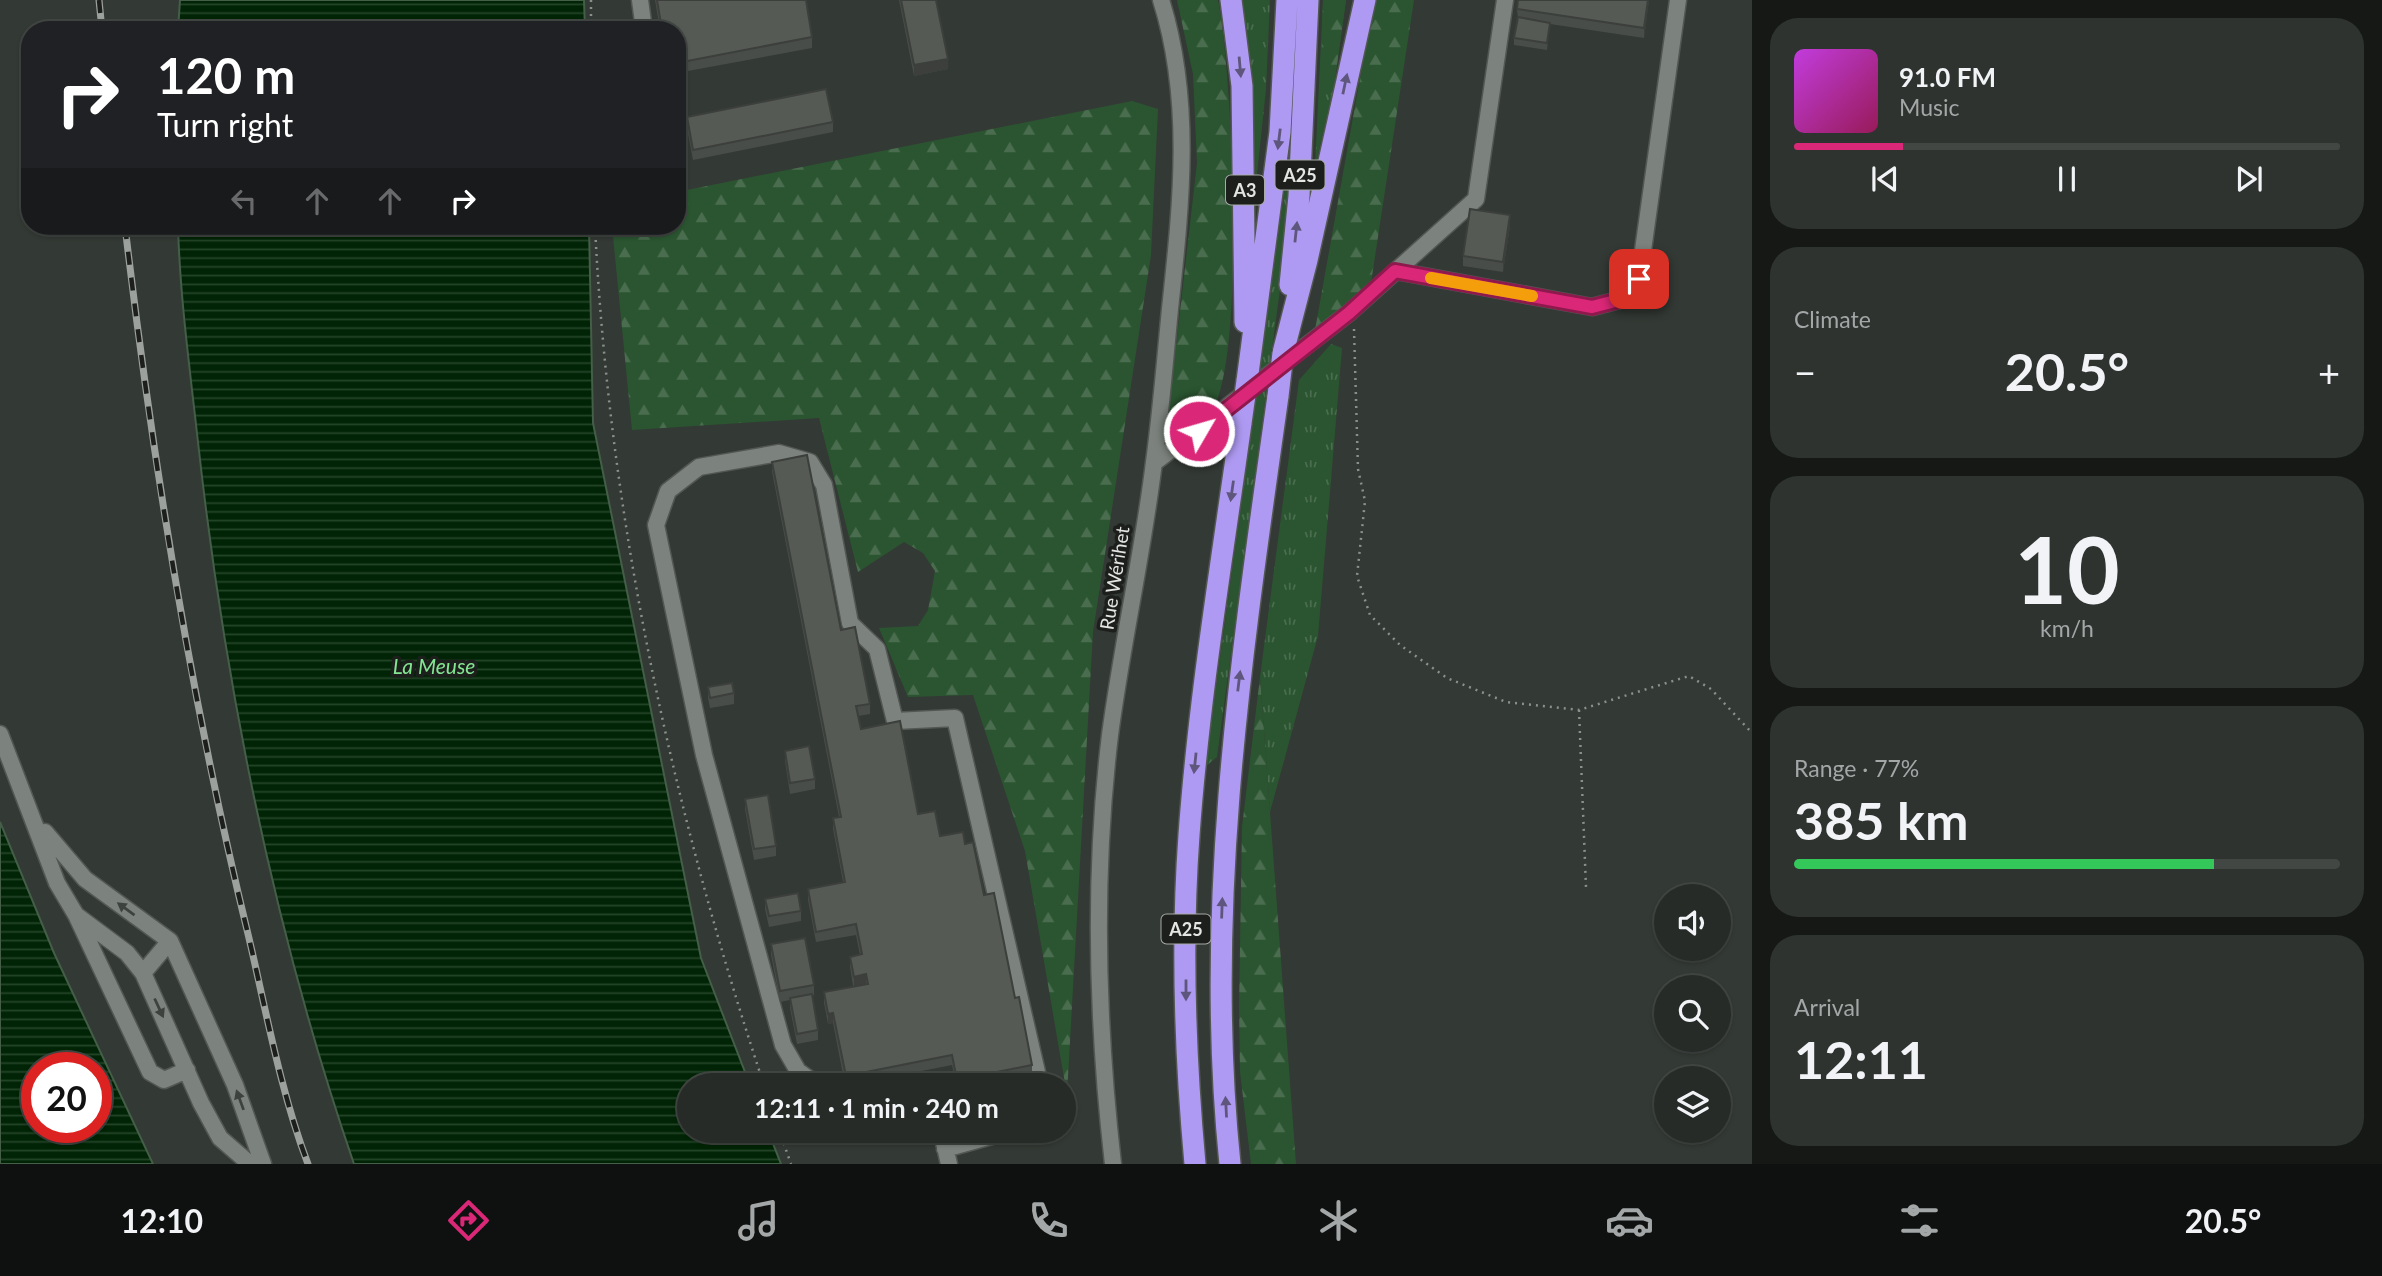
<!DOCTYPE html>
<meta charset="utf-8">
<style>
body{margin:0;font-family:Lato,sans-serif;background:#2e332f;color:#f1f3f6;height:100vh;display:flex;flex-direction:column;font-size:26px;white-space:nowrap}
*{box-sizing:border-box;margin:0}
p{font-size:23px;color:#a4a7a7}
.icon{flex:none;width:38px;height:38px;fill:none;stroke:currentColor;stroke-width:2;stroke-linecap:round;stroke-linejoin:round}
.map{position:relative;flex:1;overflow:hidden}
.panel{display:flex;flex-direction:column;gap:18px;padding:18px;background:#151815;width:630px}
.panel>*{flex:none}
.top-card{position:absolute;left:21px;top:21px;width:665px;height:214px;border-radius:28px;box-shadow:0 2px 5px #0004,0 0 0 2px #424744;background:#202124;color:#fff;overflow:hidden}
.controls{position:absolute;left:1654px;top:884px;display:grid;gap:14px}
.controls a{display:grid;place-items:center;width:77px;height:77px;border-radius:50%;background:#262b27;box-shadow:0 2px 5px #0004,0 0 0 2px #424744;font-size:35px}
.speed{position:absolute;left:21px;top:1052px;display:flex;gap:14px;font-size:35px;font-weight:700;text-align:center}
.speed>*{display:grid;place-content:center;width:91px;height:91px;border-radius:50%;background:#262b27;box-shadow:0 2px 5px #0004,0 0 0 2px #424744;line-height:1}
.speed .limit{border:10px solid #d22;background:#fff;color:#111}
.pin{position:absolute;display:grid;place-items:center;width:60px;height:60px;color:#fff;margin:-30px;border-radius:14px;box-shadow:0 4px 10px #0006}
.me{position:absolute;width:77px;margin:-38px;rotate:52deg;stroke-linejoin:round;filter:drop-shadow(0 0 5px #0008)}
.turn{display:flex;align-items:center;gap:24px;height:147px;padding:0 21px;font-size:32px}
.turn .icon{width:91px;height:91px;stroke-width:2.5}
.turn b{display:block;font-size:49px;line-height:60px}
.lanes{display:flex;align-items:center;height:66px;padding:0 21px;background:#0003;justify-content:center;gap:35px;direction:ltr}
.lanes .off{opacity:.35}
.big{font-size:52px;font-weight:700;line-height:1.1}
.panel .tile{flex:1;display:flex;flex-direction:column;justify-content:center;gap:10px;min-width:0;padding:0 24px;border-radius:28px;background:#2e332f}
.panel .dial{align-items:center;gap:0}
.dial b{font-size:91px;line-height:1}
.song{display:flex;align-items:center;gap:21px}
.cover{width:84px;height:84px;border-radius:10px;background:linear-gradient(135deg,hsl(290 70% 55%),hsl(330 70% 35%))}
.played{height:7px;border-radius:4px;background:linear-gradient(90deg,#db2777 20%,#424744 20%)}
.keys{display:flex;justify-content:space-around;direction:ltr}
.heat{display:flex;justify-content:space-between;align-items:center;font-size:38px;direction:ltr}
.charge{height:10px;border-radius:5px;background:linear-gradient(90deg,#34c759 77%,#424744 0)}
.trip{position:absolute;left:677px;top:1073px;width:399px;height:70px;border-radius:35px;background:#262b27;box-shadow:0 2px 5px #0004,0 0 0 2px #424744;font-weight:700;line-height:70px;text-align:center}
.dock{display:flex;height:112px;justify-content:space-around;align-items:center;background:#0f1110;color:#a4a7a7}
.dock .icon{width:49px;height:49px}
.dock .current{color:#db2777}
.dock b{font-size:32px;color:#f1f3f6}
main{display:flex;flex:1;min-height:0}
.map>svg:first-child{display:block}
.grass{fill:url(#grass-tufts)}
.forest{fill:url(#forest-firs)}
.water{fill:url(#water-rules);stroke:#445e48;stroke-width:2;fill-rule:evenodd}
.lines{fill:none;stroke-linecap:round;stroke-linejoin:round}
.minor-casing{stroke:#535753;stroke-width:19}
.highway-casing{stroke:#535753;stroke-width:24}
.path{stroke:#8c908c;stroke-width:2.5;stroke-dasharray:2 5;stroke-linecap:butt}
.minor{stroke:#7c827d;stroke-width:16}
.highway{stroke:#ae9af2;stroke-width:21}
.rail-casing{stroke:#9da19d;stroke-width:7}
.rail{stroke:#1d1f1d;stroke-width:4.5;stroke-dasharray:13;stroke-linecap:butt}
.highway-bridge-casing{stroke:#535753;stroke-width:24;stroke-linecap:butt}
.highway-bridge{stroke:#ae9af2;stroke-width:21}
.wall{fill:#494d49}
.shaded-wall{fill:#3c3f3c}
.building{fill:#555a55;stroke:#3c3f3c;stroke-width:2}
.oneway{fill:#5e567d}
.oneway2{fill:#3e423f}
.route-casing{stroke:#8e194d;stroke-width:18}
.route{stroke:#db2777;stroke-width:12}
.slow{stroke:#f59e0b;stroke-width:12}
.labels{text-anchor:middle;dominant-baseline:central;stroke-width:7;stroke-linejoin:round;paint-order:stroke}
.shield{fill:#1d1f1d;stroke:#a8aaa8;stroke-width:2}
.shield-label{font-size:18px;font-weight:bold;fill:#e3e6e3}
.street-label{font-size:19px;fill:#e3e6e3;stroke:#1d1f1d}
.water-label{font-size:21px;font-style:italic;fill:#83e691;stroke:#1d1f1d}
</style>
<main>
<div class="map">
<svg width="1752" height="1164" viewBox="0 0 1752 1164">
<defs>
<pattern id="grass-tufts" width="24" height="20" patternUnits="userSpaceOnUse" patternTransform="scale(1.75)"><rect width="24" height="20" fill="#2a5530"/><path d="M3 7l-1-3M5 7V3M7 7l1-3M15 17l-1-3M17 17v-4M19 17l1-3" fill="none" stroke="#496d4e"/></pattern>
<pattern id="forest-firs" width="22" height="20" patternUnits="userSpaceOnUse" patternTransform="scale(1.75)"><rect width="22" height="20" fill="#2a5530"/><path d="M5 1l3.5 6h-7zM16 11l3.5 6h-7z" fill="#496d4e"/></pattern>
<pattern id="water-rules" width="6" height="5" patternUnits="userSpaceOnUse" patternTransform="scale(1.75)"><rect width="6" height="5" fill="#002405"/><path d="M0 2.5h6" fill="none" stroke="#254429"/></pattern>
</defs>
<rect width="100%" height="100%" fill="#333934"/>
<!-- grass -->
<path class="grass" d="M 1237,0 L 1270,0 L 1266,89 L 1253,212 Z
M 1323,0 L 1346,0 L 1334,86 L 1315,167 Z
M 1291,144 L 1281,282 L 1217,757 L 1205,767 Z
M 1331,344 L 1342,348 L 1318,636 L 1270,812 L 1260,677 L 1299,380 Z"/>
<!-- forest -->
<path class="forest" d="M 1177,0 L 1218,0 C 1232,67 1247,361 1211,412 C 1206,420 1189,427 1181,432 L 1167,425 L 1197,163 L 1193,74 Z
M 1323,0 L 1346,0 L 1334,86 L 1321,74 Z
M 1374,0 L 1414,0 L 1371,283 L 1315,330 Z
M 1132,101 L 1158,109 L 1151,255 L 1093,632 L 1067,1095 L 1025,851 L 973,695 L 908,697 L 879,628 L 918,626 L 928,610 L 935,571 L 923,553 L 904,542 L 858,572 L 819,418 L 632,430 L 612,226 L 677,226 L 677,192 Z
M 1260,677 L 1296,1164 L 1251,1164 L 1240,1072 L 1239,1006 L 1242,827 Z"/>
<!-- water -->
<path class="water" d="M 180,0 L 584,0 L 585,30 L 178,30 Z
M 178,226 L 589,226 L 593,423 L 701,958 L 750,1085 L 690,1085 L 690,1130 L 768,1131 L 781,1164 L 354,1164 C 274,931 225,686 198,442 C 190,370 180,298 178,226 Z
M 0,822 L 54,953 L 153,1164 L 0,1164 ZM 37,1068 L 96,1068 L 96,1127 L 37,1127 Z"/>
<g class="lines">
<!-- minor casing -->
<g class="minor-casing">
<path id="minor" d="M 640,0 L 644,30
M 1396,271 L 1592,307 L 1623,299 L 1639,279 L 1678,0
M 1154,463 L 1349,313 L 1476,199 L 1505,0
M 0,734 L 57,883 L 76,915 L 127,953 L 143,973 L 201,1103 L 220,1138 L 250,1164
M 45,832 L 85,879 L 170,941 L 235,1085 L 263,1164
M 77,917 L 150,1072 L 164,1080 L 187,1070
M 143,973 L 170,941
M 817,1085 L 798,1071 L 783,1045 L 704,755 L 656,525 L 668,491 L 699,467 L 779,453 L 810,462 L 824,485 L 850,623 L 877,649 L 895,721 L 955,718 L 1040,1085
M 941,1130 L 949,1164
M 945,1149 L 1013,1130
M 1113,1164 C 1097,1024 1093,875 1110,735 C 1122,644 1143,553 1154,462 C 1161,411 1165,360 1170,309 C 1181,206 1193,101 1161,0"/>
</g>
<!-- highway casing -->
<g class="highway-casing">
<path id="highway" d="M 1231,0 L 1242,86 L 1245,322
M 1290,285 L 1299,196 L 1308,0
M 1284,349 L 1307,260 L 1365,0
M 1247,381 L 1280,132 L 1287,0
M 1195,1164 C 1185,1055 1181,944 1189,835 C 1199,697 1222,560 1241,423
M 1230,1164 C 1203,906 1242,651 1278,396"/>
</g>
<!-- path -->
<path class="path" d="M 591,0 L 591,30
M 595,226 C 609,518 672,808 764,1085
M 1354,329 L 1358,469 L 1365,501 L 1357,576 L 1370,615 L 1400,645 L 1447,678 L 1506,702 L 1579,710 L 1689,676 L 1711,689 L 1752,733
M 1579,710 L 1586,887
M 779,1130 L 791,1164"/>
<!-- minor -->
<use href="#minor" class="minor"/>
<!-- highway -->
<use href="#highway" class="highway"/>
<!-- rail casing -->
<g class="rail-casing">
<path id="rail" d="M 99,0 L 102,30
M 125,226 C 153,464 191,701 248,934 C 266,1010 280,1090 308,1164"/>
</g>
<!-- rail -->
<use href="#rail" class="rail"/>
<!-- highway-bridge casing -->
<g class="highway-bridge-casing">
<path id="highway-bridge" d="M 1278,396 L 1283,353
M 1241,423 L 1247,381"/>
</g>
<!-- highway-bridge -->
<use href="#highway-bridge" class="highway-bridge"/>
</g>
<!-- wall -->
<path class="wall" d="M 655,0 L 806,0 L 812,37 L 812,48 L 677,73 L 677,30 L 660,30 Z
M 899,0 L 936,0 L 948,69 L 914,76 Z
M 1649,0 L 1644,38 L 1550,24 L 1547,50 L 1514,45 L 1514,38 L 1518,19 L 1517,9 Z
M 687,117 L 833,122 L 833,132 L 693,160 L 687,128 Z
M 1510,226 L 1503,272 L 1463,266 L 1463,256 Z
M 772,462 L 841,630 L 870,704 L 870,714 L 858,716 L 861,729 L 918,814 L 940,836 L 965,844 L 984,895 L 1015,998 L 1032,1065 L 1032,1076 L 985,1085 L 956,1085 L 952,1065 L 851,1085 L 845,1085 L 833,1023 L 828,1024 L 824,1003 L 824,992 L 853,986 L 850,967 L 850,957 L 860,955 L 856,935 L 816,942 L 808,900 L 808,889 L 843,882 L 833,829 L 833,818 L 839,817 L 772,472 Z
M 708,687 L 734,693 L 734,704 L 710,708 L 708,698 Z
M 785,751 L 815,779 L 815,789 L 790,794 L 785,761 Z
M 745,799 L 776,846 L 776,856 L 754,860 L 745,809 Z
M 765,899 L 801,911 L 801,921 L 769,927 L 765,909 Z
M 771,944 L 814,985 L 814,995 L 812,995 L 818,1030 L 818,1040 L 797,1044 L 790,1008 L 790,1000 L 780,1002 L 771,955 Z"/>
<!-- shaded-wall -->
<path class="shaded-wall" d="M 1648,0 L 1649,0 L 1644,38 L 1644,28 Z
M 948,59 L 948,69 L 914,76 L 914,65 Z
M 1510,215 L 1510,226 L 1503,272 L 1503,262 Z
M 866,974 L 866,985 L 854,987 L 854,977 Z
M 833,1013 L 833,1023 L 828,1024 L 828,1014 Z"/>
<!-- building -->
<path class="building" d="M 657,0 L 806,0 L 812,37 L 677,63 L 677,30 L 662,30 Z
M 901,0 L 936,0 L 948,59 L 914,65 Z
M 1518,0 L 1648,0 L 1644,28 L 1517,9 Z
M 1518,17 L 1550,23 L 1547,43 L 1514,38 Z
M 826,89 L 833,122 L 693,150 L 687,117 Z
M 1470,209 L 1510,215 L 1503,262 L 1463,256 Z
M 807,455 L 841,630 L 855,627 L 870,704 L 856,706 L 861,729 L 900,721 L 918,814 L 935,811 L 940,836 L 963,832 L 965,844 L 973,842 L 984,895 L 994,893 L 1015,998 L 1019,997 L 1032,1065 L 957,1080 L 952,1055 L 846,1076 L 833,1013 L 828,1014 L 824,992 L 868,984 L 866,974 L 854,977 L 850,957 L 862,954 L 856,924 L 816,932 L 808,889 L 845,882 L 833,818 L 841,817 L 772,462 Z
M 732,683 L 734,693 L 710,698 L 708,687 Z
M 809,746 L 815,779 L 790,783 L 785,751 Z
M 768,795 L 776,846 L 754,849 L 745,799 Z
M 798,893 L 801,911 L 769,916 L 765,899 Z
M 805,938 L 814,985 L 780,991 L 771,944 Z
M 812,994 L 818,1030 L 797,1034 L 790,998 Z"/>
<!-- one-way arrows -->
<defs><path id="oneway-solid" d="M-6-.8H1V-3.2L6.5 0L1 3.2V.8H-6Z" transform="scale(1.75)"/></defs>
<g class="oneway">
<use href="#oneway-solid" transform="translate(1240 67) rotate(85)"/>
<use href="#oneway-solid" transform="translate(1345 84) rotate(-78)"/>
<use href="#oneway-solid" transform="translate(1279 139) rotate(97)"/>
<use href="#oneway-solid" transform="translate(1296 232) rotate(-84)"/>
<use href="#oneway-solid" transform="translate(1232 491) rotate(98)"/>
<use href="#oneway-solid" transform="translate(1239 681) rotate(-83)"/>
<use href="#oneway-solid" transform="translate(1195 763) rotate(96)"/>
<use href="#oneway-solid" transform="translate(1222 908) rotate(-88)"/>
<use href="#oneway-solid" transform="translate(1186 990) rotate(90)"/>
<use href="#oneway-solid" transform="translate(1226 1107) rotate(-93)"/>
</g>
<g class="oneway2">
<use href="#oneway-solid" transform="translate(126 909) rotate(-144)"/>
<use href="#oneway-solid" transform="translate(159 1008) rotate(65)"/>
<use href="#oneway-solid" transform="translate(240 1100) rotate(-110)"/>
</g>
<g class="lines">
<!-- route casing -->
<g class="route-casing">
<path id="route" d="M 1199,431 L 1349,313 L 1395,271 L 1592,307 L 1623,299 L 1639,279"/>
</g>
<!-- route -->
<use href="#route" class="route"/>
<!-- slow -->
<path class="slow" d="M 1431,278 L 1532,296"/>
</g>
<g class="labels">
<!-- shield labels -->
<g class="shield">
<rect x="1275.5" y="160.5" width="49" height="29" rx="5"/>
<rect x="1226" y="175.5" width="38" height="29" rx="5"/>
<rect x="1161.5" y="914.5" width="49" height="29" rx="5"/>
</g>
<g class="shield-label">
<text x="1300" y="175">A25</text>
<text x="1245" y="190">A3</text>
<text x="1186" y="929">A25</text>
</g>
<!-- street labels -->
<g class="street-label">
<text transform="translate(1114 578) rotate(-81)">Rue Wérihet</text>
</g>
<!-- water labels -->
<g class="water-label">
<text x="434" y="665">La Meuse</text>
</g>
</g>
</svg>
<div class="controls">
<a><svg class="icon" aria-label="sound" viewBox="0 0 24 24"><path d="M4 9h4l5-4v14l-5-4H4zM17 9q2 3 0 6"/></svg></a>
<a><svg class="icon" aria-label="search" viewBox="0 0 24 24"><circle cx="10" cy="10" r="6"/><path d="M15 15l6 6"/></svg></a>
<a><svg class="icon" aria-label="layers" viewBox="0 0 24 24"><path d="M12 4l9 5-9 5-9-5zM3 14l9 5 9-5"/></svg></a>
</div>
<div class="speed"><div class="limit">20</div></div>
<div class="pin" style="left:1639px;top:279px;background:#d93025"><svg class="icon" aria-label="arrive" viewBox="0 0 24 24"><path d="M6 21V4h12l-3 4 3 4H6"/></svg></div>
<svg class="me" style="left:1199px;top:431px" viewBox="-20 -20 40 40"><circle r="17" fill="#db2777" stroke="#fff" stroke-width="3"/><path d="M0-11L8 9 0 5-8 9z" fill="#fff"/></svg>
<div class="trip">12:11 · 1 min · 240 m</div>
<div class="top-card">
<div class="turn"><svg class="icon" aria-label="right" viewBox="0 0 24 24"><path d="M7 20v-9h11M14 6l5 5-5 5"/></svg><div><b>120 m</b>Turn right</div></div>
<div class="lanes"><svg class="icon off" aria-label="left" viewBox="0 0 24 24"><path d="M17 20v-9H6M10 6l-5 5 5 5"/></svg><svg class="icon off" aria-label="ahead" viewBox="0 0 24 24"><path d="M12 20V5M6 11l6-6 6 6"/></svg><svg class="icon off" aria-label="ahead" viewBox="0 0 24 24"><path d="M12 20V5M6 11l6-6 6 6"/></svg><svg class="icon" aria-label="right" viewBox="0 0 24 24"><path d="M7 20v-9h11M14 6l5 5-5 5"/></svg></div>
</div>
</div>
<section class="panel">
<div class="tile">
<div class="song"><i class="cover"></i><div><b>91.0 FM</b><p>Music</p></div></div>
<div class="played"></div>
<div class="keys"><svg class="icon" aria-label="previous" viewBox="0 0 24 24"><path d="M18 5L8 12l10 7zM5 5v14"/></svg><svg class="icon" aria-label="pause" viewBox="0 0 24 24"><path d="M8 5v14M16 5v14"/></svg><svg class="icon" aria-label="next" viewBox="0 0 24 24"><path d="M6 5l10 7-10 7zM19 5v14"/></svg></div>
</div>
<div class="tile"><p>Climate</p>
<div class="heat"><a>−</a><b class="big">20.5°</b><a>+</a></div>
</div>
<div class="tile dial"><b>10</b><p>km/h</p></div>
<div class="tile"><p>Range · 77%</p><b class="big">385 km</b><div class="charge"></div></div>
<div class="tile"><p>Arrival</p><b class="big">12:11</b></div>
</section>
</main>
<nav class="dock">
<b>12:10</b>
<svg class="icon current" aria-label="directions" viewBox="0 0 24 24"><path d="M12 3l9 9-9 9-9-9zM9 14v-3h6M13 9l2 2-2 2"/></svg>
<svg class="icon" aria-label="music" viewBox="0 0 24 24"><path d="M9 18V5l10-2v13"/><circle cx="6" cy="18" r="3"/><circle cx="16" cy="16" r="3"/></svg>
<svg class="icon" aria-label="phone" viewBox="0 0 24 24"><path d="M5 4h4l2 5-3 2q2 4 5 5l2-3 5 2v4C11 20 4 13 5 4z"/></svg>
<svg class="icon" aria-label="climate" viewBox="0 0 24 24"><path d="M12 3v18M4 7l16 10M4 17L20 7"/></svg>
<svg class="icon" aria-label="car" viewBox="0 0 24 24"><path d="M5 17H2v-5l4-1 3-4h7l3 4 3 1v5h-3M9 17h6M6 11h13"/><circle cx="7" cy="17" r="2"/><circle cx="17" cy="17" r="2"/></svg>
<svg class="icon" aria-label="filters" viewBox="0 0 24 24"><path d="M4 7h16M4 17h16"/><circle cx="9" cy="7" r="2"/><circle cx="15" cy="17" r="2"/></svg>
<b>20.5°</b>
</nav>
